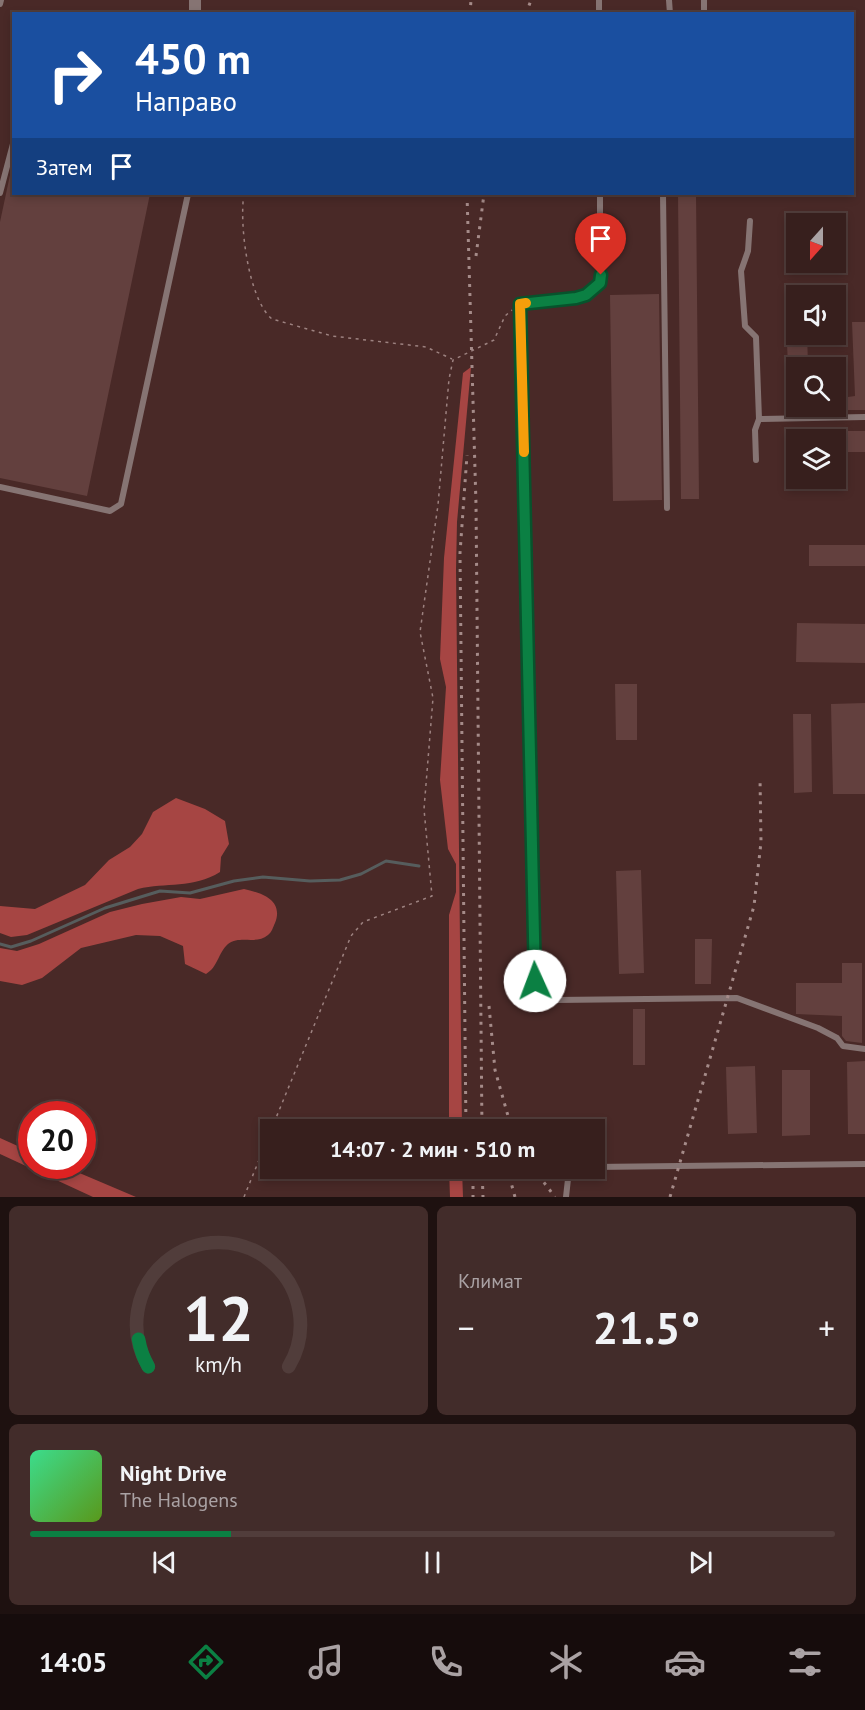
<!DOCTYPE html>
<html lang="ru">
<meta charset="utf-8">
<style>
body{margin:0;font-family:"PT Sans",sans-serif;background:#422c2a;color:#f1f3f6;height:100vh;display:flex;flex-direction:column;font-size:22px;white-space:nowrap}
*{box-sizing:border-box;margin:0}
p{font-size:20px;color:#aaa2a4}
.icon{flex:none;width:33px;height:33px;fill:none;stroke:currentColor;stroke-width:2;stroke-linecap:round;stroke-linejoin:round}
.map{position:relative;height:1197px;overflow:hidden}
.side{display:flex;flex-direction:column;gap:9px;padding:9px;background:#1e1110;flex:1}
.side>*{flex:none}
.guide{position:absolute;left:12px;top:12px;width:842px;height:183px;border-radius:0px;box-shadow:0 3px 9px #0003,0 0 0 2px #513d3b;background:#1a4fa0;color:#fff;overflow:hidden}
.needle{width:39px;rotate:201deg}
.fabs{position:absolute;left:786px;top:213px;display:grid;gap:12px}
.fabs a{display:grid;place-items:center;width:60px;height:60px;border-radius:0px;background:#371f1d;box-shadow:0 3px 9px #0003,0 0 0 2px #513d3b;font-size:30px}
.speed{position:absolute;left:18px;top:1101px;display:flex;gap:12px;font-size:30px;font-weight:700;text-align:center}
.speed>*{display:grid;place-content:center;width:78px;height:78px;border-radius:50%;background:#371f1d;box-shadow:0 3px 9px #0003,0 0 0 2px #513d3b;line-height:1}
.speed .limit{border:9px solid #d22;background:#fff;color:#111}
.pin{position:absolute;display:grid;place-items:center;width:51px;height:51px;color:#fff;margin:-62px -26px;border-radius:50% 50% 50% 0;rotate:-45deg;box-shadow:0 0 6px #0007}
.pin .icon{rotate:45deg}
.me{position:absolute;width:66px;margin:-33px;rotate:358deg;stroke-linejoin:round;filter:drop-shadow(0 0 4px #0008)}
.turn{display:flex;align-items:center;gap:21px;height:126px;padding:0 24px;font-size:27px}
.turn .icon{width:78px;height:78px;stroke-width:2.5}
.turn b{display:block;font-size:42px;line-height:51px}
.then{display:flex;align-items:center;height:57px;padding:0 24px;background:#0003;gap:12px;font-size:22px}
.big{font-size:45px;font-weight:700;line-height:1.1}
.side .widget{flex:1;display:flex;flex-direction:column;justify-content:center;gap:9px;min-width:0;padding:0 21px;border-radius:9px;background:#422c2a}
.side .dial{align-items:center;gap:0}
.dial svg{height:156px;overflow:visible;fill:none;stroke:#513d3b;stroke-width:7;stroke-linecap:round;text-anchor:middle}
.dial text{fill:#f1f3f6;stroke:none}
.song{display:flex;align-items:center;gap:18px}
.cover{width:72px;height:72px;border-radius:9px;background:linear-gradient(135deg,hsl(150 70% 55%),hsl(90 70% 35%))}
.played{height:6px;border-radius:3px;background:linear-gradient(90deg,#0b8043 25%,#513d3b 25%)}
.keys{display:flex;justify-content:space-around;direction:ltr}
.heat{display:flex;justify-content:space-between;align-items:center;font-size:33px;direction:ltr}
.side .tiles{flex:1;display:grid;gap:9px;grid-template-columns:1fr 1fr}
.widget:last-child{grid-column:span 2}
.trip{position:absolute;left:260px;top:1119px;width:345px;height:60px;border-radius:0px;background:#371f1d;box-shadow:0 3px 9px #0003,0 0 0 2px #513d3b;font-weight:700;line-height:60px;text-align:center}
.menu{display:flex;height:96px;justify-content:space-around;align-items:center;background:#160c0c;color:#aaa2a4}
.menu .icon{width:42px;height:42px}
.menu .on{color:#0b8043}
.menu b{font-size:27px;color:#f1f3f6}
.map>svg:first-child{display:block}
.forest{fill:#a64543}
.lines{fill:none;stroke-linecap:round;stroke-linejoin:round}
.stream{stroke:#565d5d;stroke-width:3}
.building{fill:#63403e}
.path{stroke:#9d8280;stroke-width:1.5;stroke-dasharray:3 4.5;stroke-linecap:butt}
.lane{stroke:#867473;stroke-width:6}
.street{stroke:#867473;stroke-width:12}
.rail{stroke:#a58b89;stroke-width:3;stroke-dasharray:3 6;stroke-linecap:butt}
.route-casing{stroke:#07532c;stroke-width:15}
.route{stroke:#0b8043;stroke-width:10}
.slow{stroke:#f59e0b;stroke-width:10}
</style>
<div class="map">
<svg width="865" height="1197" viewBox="0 0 865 1197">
<rect width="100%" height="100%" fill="#492927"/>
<!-- forest -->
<path class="forest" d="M 471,367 L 457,522 L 456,570 L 462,1129 L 449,1130 L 449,915 L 456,892 L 456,864 L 448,849 L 440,780 L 446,687 L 440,659 L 444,558 L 463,373 Z
M 176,798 L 205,809 L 225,821 L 229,844 L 221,857 L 220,872 C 193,889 166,882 138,889 L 27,935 L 11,937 L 0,933 L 0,906 L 35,909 L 85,885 L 109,860 L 130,847 L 142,834 L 153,812 Z
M 244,889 C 262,893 284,900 275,923 C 273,927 272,932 268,935 C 256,945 240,935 228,944 C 218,953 218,967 206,974 L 185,964 L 183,946 L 160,936 L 136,935 L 81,948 L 42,978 L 22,985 L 0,981 L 0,948 L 17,951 L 39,944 L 110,912 L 142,904 L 181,897 L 200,899 Z
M 0,1138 L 31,1152 L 32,1166 L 63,1166 L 136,1197 L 93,1197 L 0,1154 Z
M 449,1169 L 462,1169 L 463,1197 L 450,1197 Z"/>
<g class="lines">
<!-- stream -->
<path class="stream" d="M 0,944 L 11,947 L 31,941 L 105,908 L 160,891 L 190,893 L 234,881 L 263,877 L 310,881 L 340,880 L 361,874 L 386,861 L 419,866"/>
</g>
<!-- building -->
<path class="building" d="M 10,175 L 14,176 L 14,194 L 150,194 L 87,496 L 0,478 L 0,222 Z
M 678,194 L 696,194 L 699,499 L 681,499 Z
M 659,294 L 662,500 L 613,501 L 610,295 Z
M 852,322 L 865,322 L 865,410 L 848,410 L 848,397 L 855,396 Z
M 786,323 L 796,323 L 796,334 L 807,334 L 808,364 L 788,365 Z
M 838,431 L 865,431 L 865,452 L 838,452 Z
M 809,545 L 865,545 L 865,566 L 809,566 Z
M 797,623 L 865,624 L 865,663 L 796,662 Z
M 615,684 L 637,684 L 637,740 L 616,740 Z
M 865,703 L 865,794 L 833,794 L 831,704 Z
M 793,714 L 811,714 L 812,792 L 794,793 Z
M 641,870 L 644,973 L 619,974 L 616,871 Z
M 695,939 L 712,939 L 711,984 L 695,984 Z
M 842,963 L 862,963 L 862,1043 L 846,1041 L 842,1036 L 842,1016 L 796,1014 L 796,983 L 842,983 Z
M 633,1009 L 645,1009 L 645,1065 L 633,1065 Z
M 865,1061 L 865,1134 L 848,1134 L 847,1062 Z
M 755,1066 L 757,1133 L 728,1134 L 726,1067 Z
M 782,1070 L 810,1070 L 810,1135 L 782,1136 Z"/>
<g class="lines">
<!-- path -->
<path class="path" d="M 244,194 C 239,223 248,299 272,319 L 332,336 L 426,347 L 452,359
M 271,1130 L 351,936 L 363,922 L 432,896 L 424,809 L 433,698 L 420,632 L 438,505 L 449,379 L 453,360 L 494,340 L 505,316 L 512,310
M 244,1197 L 270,1133"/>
<!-- lane -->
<path class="lane" d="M 669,0 L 670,14
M 704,0 L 704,14
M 0,4 L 1,0
M 599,14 L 599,0
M 0,193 L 14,140
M 600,194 L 600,283 C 581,305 546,302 520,304 L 535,981 L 544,995 L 556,1000 L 737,998 L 818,1028 L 837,1038 L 843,1046 L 865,1049
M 663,194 L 667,508
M 750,221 L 748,251 L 741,271 L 745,326 L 756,337 L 759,419 L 755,430 L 756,460
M 759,419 L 865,417
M 0,487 L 110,511 L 121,504 L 188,194
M 594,1167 L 865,1164
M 566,1197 L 568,1179 L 581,1168"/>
<!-- street -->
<path class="street" d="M 195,0 L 195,14"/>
<!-- rail -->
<path class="rail" d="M 470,14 L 471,0
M 526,14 L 531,0
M 467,194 L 476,504 L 482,1130
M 476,256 L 484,194
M 489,1006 L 495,1070 L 512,1130
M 466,1130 L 460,553 L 467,455
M 473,1168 L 473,1197
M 482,1168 L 483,1197
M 507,1168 L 515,1197
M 533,1168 L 555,1197
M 670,1197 L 754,906 L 761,842 L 760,778"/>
</g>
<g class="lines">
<!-- route casing -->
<g class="route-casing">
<path id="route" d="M 535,981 L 520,304 L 576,298 L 586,295 L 600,283 L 601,275"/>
</g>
<!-- route -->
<use href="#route" class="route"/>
<!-- slow -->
<path class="slow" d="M 524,452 L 520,304 L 526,303"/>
</g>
</svg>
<div class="fabs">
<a><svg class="needle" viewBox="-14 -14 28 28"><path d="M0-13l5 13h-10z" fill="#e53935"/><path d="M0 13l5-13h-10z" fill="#aaa2a4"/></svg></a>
<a><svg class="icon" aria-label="sound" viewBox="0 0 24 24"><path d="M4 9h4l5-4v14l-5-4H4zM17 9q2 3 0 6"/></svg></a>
<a><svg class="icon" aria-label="search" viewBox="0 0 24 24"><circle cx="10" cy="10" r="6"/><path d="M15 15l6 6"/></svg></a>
<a><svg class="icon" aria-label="layers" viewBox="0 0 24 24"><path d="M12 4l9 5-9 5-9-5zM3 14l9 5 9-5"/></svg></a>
</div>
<div class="speed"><div class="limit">20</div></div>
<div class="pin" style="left:601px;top:275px;background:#d93025"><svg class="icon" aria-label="arrive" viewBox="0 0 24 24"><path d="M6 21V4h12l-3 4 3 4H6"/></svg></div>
<svg class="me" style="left:535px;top:981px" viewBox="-20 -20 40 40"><circle r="19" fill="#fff"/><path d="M0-13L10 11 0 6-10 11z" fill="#0b8043"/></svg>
<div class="trip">14:07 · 2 мин · 510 m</div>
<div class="guide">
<div class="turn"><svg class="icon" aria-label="right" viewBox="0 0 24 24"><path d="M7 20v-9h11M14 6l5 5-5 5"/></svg><div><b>450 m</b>Направо</div></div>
<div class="then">Затем<svg class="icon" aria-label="arrive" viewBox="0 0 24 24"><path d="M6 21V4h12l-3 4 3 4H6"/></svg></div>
</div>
</div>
<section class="side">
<div class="tiles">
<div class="widget dial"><svg viewBox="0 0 100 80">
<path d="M14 69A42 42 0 1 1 86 69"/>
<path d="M14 69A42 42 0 0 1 9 55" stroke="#0b8043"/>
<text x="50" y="56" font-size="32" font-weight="700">12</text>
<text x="50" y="72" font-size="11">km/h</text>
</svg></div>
<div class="widget"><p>Климат</p>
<div class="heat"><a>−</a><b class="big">21.5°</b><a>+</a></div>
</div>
<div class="widget">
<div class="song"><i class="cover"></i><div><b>Night Drive</b><p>The Halogens</p></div></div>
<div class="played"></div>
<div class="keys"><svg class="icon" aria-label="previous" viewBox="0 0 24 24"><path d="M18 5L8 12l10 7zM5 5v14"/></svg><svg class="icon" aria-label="pause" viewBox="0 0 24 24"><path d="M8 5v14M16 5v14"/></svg><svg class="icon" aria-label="next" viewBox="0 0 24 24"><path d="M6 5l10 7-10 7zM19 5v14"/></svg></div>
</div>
</div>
</section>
<nav class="menu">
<b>14:05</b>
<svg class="icon on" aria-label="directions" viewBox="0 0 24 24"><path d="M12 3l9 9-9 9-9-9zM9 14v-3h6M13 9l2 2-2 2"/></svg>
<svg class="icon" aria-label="music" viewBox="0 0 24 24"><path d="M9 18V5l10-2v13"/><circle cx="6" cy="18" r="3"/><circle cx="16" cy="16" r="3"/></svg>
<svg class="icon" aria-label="phone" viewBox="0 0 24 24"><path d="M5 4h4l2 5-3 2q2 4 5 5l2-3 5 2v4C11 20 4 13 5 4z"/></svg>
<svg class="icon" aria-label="climate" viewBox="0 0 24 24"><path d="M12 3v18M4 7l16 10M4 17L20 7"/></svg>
<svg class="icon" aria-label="car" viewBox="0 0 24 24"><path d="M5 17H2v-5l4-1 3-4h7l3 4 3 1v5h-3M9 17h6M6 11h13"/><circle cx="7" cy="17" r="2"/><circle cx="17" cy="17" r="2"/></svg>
<svg class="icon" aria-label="filters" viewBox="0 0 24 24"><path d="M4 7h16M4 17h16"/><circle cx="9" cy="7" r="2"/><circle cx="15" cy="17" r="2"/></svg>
</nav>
